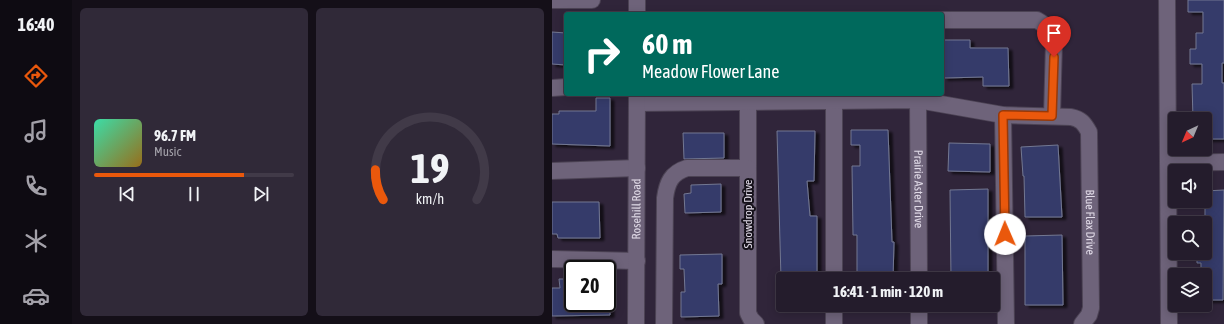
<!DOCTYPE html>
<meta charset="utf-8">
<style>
body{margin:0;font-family:"Asap Condensed",sans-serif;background:#302938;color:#f1f3f6;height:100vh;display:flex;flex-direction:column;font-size:15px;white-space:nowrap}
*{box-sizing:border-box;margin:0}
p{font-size:13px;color:#a3a1a9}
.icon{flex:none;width:22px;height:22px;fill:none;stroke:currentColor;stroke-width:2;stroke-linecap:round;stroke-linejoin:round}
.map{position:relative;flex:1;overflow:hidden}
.side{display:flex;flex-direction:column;gap:8px;padding:8px;background:#140f18;width:480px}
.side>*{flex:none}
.hud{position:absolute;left:12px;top:12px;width:380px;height:84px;border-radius:4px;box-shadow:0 2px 10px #0003,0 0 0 1px #413a48;background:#00695c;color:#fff;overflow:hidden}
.needle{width:26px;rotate:224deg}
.fabs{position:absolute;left:616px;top:112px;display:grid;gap:8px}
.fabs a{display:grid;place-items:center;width:44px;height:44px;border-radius:4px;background:#241c2c;box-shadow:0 2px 10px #0003,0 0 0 1px #413a48;font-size:20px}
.speed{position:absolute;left:12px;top:260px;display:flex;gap:8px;font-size:20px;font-weight:700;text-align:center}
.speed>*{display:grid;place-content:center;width:52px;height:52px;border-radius:50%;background:#241c2c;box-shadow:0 2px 10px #0003,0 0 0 1px #413a48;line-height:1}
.speed .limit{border:2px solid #111;border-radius:6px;background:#fff;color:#111}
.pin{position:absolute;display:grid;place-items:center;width:34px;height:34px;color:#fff;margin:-41px -17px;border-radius:50% 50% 50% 0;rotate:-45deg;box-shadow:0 0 4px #0007}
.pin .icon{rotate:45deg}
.me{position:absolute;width:44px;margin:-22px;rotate:359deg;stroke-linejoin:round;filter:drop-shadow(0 0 3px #0008)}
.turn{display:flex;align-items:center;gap:14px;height:84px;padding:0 12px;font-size:18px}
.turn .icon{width:52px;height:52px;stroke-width:2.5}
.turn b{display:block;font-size:28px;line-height:34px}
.side .tile{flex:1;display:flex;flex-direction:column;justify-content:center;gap:6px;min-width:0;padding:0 14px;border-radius:6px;background:#302938}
.side .dial{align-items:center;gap:0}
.dial svg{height:104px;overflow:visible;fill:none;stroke:#413a48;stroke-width:7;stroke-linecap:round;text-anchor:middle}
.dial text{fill:#f1f3f6;stroke:none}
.song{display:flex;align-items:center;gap:12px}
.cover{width:48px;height:48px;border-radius:6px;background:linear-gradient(135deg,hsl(160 70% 55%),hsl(40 70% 35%))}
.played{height:4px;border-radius:2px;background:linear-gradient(90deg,#ea580c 75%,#413a48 75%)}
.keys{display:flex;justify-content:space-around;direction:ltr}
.side .tiles{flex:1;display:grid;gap:8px;grid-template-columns:repeat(2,1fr)}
.trip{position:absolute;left:224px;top:272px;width:224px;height:40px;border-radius:4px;background:#241c2c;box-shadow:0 2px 10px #0003,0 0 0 1px #413a48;font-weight:700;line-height:40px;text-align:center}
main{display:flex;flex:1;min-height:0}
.dock{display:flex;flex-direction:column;width:72px;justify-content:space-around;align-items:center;background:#0e0b12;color:#a3a1a9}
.dock .icon{width:28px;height:28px}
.dock .active{color:#ea580c}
.dock b{font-size:18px;color:#f1f3f6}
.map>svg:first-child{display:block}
.building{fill:#353b6a;stroke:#737892;filter:url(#shadow)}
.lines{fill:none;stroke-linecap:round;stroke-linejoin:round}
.minor-casing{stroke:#4c4354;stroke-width:18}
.minor{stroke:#6e637a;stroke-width:16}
.route-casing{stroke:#983908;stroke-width:10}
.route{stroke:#ea580c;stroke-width:7}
.labels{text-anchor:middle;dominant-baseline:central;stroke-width:4;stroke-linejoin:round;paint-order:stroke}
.street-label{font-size:12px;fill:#e0dae7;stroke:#15111a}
</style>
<main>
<nav class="dock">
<b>16:40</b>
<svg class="icon active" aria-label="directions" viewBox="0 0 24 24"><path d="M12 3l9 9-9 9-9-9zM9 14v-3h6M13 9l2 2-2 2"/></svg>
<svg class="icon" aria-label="music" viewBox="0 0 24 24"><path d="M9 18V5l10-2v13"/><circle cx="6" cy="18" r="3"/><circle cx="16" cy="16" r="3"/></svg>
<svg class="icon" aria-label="phone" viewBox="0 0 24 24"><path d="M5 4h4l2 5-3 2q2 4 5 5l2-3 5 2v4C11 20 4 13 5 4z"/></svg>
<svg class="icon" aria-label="climate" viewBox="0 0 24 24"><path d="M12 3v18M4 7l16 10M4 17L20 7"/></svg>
<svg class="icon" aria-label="car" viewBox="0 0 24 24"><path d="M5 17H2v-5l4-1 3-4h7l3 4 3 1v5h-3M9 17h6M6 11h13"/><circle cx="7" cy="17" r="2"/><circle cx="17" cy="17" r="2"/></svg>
</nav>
<section class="side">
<div class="tiles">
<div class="tile">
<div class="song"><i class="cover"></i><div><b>96.7 FM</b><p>Music</p></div></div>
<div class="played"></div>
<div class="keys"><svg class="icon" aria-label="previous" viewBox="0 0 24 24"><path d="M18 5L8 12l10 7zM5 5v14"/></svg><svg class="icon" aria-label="pause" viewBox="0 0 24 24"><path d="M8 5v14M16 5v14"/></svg><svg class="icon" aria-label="next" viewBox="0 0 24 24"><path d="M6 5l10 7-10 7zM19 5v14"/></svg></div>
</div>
<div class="tile dial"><svg viewBox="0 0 100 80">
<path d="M14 69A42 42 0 1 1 86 69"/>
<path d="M14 69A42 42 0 0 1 8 46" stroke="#ea580c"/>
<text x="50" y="56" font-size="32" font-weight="700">19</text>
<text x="50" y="72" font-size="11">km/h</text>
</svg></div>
</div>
</section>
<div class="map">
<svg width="672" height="324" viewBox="0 0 672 324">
<defs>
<filter id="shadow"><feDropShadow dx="4" dy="2.5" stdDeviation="1" flood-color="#0009"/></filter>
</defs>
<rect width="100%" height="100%" fill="#30253a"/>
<!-- building -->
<path class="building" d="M 636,0 L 672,0 L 672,63 L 670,63 L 670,83 L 672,83 L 672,139 L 653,139 L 653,119 L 641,119 L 640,84 L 650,84 L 650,64 L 638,64 L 638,49 L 644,49 L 644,33 L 651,33 L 651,12 L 636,12 Z
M 0,32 L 14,33 L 14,65 L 0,64 Z
M 391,40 L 418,40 L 418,48 L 456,48 L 457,86 L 431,86 L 431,77 L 392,78 Z
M 44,98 L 58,98 L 58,146 L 0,144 L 0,114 L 7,114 L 7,111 L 44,111 Z
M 299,130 L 336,130 L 340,242 L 342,242 L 341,279 L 305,279 L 305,235 L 301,235 L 300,166 L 308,166 L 308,145 L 299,145 Z
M 225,131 L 263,131 L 262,181 L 255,181 L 258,216 L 265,216 L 265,279 L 229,279 Z
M 131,133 L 172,133 L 172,158 L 132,159 Z
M 397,143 L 438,144 L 438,172 L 396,171 Z
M 506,145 L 510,217 L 473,217 L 472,176 L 471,176 L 469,147 Z
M 169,184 L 169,212 L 133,213 L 132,194 L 139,193 L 139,185 Z
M 436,189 L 436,279 L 399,279 L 398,190 Z
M 672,190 L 671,300 L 653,300 L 653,275 L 649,275 L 649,263 L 645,263 L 645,253 L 653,253 L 653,191 Z
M 0,202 L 47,202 L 48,238 L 6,238 L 5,234 L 0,234 Z
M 510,235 L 511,305 L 473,305 L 473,236 Z
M 170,254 L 170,284 L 166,284 L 167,316 L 129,317 L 129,292 L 133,292 L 132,269 L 128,269 L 128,255 Z
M 7,279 L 21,279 L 21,303 L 58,303 L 58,315 L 0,316 L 0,288 L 8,288 Z"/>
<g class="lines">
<!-- minor casing -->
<g class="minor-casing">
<g id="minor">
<path d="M 1,0 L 40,0"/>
<path d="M 615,0 L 617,324"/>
<path d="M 85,14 L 85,0"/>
<path d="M 390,20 L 485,20 C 494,25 501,31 502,42 L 500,116"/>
<path d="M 0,88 L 14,87"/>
<path id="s1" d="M 366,100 L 367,279"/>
<path d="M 282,101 L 282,279"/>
<path d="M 196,102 L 196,313 L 199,319 L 204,324"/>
<path id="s2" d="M 85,103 L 366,100 L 451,115 L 519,117 C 529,119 532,123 537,132 L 539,308 L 537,315 L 530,324"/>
<path d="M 451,115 L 454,324"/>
<path d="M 617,163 L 672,162"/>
<path d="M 0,171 L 85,168"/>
<path d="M 0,259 L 85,261"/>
<path d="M 282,305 L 282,324"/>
<path d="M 367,305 L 367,324"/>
<path id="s3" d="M 84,324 L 85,94"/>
<path d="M 112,324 L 113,198 C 115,183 119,173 135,168 L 196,168"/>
</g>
</g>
<!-- minor -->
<use href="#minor" class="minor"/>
</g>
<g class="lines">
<!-- route casing -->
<g class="route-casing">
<path id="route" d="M 453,234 L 451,115 L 500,116 L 502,57"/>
</g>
<!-- route -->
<use href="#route" class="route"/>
</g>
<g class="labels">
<!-- street labels -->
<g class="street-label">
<text stroke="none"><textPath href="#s1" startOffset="89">Prairie Aster Drive</textPath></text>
<text stroke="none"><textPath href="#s3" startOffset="115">Rosehill Road</textPath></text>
<text transform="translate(196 214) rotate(-90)">Snowdrop Drive</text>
<text stroke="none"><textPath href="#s2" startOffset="550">Blue Flax Drive</textPath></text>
</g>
</g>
</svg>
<div class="fabs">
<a><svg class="needle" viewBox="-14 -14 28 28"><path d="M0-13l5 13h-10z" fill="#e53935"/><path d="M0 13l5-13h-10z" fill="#a3a1a9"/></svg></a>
<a><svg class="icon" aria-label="sound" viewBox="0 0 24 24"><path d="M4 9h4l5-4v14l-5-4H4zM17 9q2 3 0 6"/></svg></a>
<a><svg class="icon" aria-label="search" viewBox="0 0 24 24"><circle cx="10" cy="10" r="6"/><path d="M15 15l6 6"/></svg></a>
<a><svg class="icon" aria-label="layers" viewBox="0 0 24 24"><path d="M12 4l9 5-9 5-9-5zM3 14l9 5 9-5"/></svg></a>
</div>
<div class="speed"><div class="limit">20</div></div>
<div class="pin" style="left:502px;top:57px;background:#d93025"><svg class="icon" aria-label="arrive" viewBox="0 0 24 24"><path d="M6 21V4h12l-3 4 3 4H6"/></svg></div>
<svg class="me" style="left:453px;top:234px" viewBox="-20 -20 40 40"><circle r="19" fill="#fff"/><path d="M0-13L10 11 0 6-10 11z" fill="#ea580c"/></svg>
<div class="trip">16:41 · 1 min · 120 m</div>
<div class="hud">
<div class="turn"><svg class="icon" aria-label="right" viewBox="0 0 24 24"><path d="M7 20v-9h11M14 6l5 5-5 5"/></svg><div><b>60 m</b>Meadow Flower Lane</div></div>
</div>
</div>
</main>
